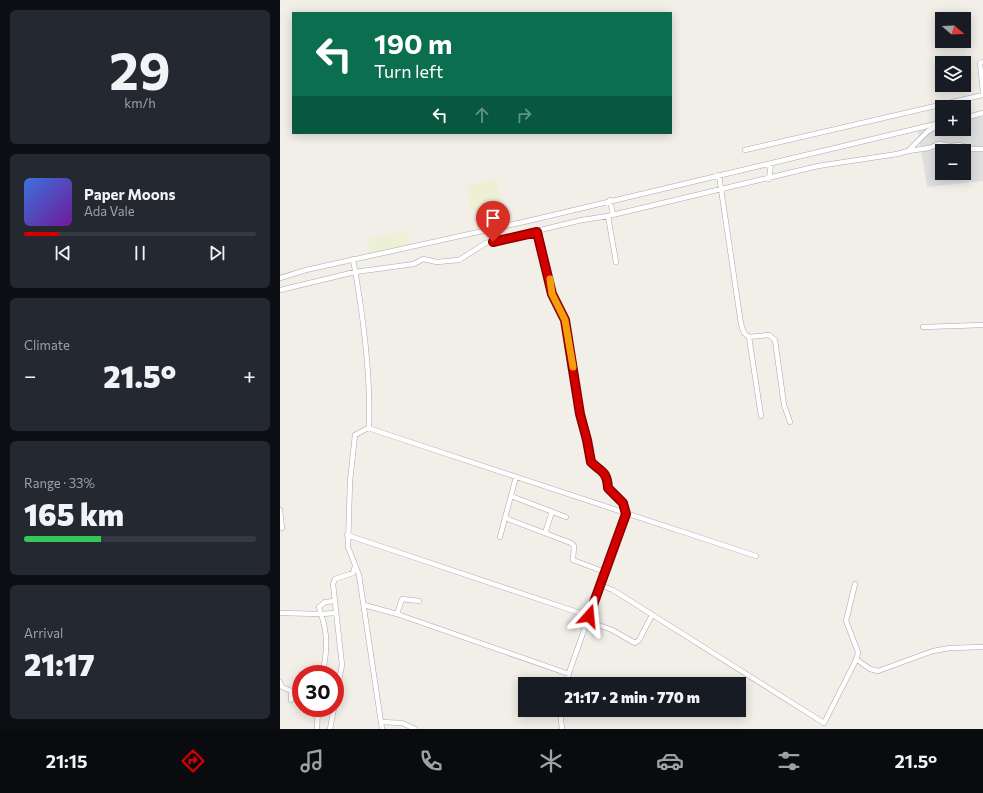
<!DOCTYPE html>
<meta charset="utf-8">
<style>
body{margin:0;font-family:Commissioner,sans-serif;background:#242831;color:#f1f3f6;height:100vh;display:flex;flex-direction:column;font-size:15px;white-space:nowrap}
*{box-sizing:border-box;margin:0}
p{font-size:13px;color:#9ea1a6}
.icon{flex:none;width:22px;height:22px;fill:none;stroke:currentColor;stroke-width:2;stroke-linecap:round;stroke-linejoin:round}
.map{position:relative;flex:1;overflow:hidden}
.side{display:flex;flex-direction:column;gap:10px;padding:10px;background:#0d0f14;width:280px}
.side>*{flex:none}
.hud{position:absolute;left:12px;top:12px;width:380px;height:122px;border-radius:0px;box-shadow:0 2px 10px #0003;background:#0b6e4f;color:#fff;overflow:hidden}
.needle{width:26px;rotate:109deg}
.tools{position:absolute;left:655px;top:12px;display:grid;gap:8px}
.tools a{display:grid;place-items:center;width:36px;height:36px;border-radius:0px;background:#171b24;box-shadow:0 2px 10px #0003;font-size:20px}
.speed{position:absolute;left:12px;top:665px;display:flex;gap:8px;font-size:20px;font-weight:700;text-align:center}
.speed>*{display:grid;place-content:center;width:52px;height:52px;border-radius:50%;background:#171b24;box-shadow:0 2px 10px #0003;line-height:1}
.speed .limit{border:6px solid #d22;background:#fff;color:#111}
.pin{position:absolute;display:grid;place-items:center;width:34px;height:34px;color:#fff;margin:-41px -17px;border-radius:50% 50% 50% 0;rotate:-45deg;box-shadow:0 0 4px #0007}
.pin .icon{rotate:45deg}
.me{position:absolute;width:44px;margin:-22px;rotate:18deg;stroke-linejoin:round;filter:drop-shadow(0 0 3px #0008)}
.turn{display:flex;align-items:center;gap:14px;height:84px;padding:0 16px;font-size:18px}
.turn .icon{width:52px;height:52px;stroke-width:2.5}
.turn b{display:block;font-size:28px;line-height:34px}
.lanes{display:flex;align-items:center;height:38px;padding:0 16px;background:#0003;justify-content:center;gap:20px;direction:ltr}
.lanes .off{opacity:.35}
.big{font-size:30px;font-weight:800;line-height:1.1}
.side .widget{flex:1;display:flex;flex-direction:column;justify-content:center;gap:6px;min-width:0;padding:0 14px;border-radius:6px;background:#242831}
.side .dial{align-items:center;gap:0}
.dial b{font-size:52px;line-height:1}
.song{display:flex;align-items:center;gap:12px}
.cover{width:48px;height:48px;border-radius:6px;background:linear-gradient(135deg,hsl(220 70% 55%),hsl(280 70% 35%))}
.played{height:4px;border-radius:2px;background:linear-gradient(90deg,#d40000 15%,#363941 15%)}
.keys{display:flex;justify-content:space-around;direction:ltr}
.heat{display:flex;justify-content:space-between;align-items:center;font-size:22px;direction:ltr}
.charge{height:6px;border-radius:3px;background:linear-gradient(90deg,#34c759 33%,#363941 0)}
.trip{position:absolute;left:238px;top:677px;width:228px;height:40px;border-radius:0px;background:#171b24;box-shadow:0 2px 10px #0003;font-weight:800;line-height:40px;text-align:center}
.tabs{display:flex;height:64px;justify-content:space-around;align-items:center;background:#090b0e;color:#9ea1a6}
.tabs .icon{width:28px;height:28px}
.tabs .on{color:#d40000}
.tabs b{font-size:18px;color:#f1f3f6}
main{display:flex;flex:1;min-height:0}
.map>svg:first-child{display:block}
.residential{fill:#e0dfdf;fill-rule:evenodd}
.farmland{fill:#eef0d5}
.lines{fill:none;stroke-linecap:round;stroke-linejoin:round}
.street-casing{stroke:#a9a9a9;stroke-width:5.5}
.street{stroke:#fff;stroke-width:4.5}
.route-casing{stroke:#8a0000;stroke-width:10}
.route{stroke:#d40000;stroke-width:7}
.slow{stroke:#f59e0b;stroke-width:7}
</style>
<main>
<section class="side">
<div class="widget dial"><b>29</b><p>km/h</p></div>
<div class="widget">
<div class="song"><i class="cover"></i><div><b>Paper Moons</b><p>Ada Vale</p></div></div>
<div class="played"></div>
<div class="keys"><svg class="icon" aria-label="previous" viewBox="0 0 24 24"><path d="M18 5L8 12l10 7zM5 5v14"/></svg><svg class="icon" aria-label="pause" viewBox="0 0 24 24"><path d="M8 5v14M16 5v14"/></svg><svg class="icon" aria-label="next" viewBox="0 0 24 24"><path d="M6 5l10 7-10 7zM19 5v14"/></svg></div>
</div>
<div class="widget"><p>Climate</p>
<div class="heat"><a>−</a><b class="big">21.5°</b><a>+</a></div>
</div>
<div class="widget"><p>Range · 33%</p><b class="big">165 km</b><div class="charge"></div></div>
<div class="widget"><p>Arrival</p><b class="big">21:17</b></div>
</section>
<div class="map">
<svg width="703" height="729" viewBox="0 0 703 729">
<rect width="100%" height="100%" fill="#f2efe9"/>
<!-- residential -->
<path class="residential" d="M 703,116 L 703,181 L 647,187 L 638,131 L 662,125 L 662,129 L 684,129 L 684,120 ZM 662,151 L 684,151 L 684,173 L 662,173 Z"/>
<!-- farmland -->
<path class="farmland" d="M 217,179 L 222,203 L 192,211 L 187,186 Z
M 126,230 L 130,244 L 91,255 L 88,239 Z"/>
<g class="lines">
<!-- street casing -->
<g class="street-casing">
<path id="street" d="M 703,62 L 700,63 L 703,92
M 684,118 L 703,113
M 465,150 L 703,95
M 628,151 L 649,148 L 659,144 L 671,146 L 679,145 L 692,149 L 703,149
M 439,175 L 461,324 L 464,333 L 469,337 L 481,416
M 489,179 L 491,164
M 330,200 L 333,215
M 328,216 L 336,262
M 257,232 L 272,294 L 285,320 L 300,414 L 307,440 L 311,462 C 321,473 328,471 328,488 L 343,503 L 346,514 L 320,585
M 73,259 C 83,314 91,372 89,428
M 0,278 L 26,270 L 248,221 L 660,123
M 0,290 L 75,272 L 134,264 L 143,259 L 157,262 L 179,260 L 206,243 L 302,220 L 328,216 L 538,166 L 617,154 L 628,151 L 648,131 L 662,124
M 643,327 L 703,325
M 469,337 L 489,335 L 495,340 L 504,405 L 510,422
M 236,477 L 225,518 L 291,543 L 294,546 L 293,560 L 325,572
M 231,496 L 286,517
M 0,510 L 2,528
M 265,533 L 272,512
M 67,535 L 309,616
M 220,537 L 225,518
M 54,601 L 45,602 L 39,607 L 41,614 L 56,613
M 84,605 L 117,614 L 289,674
M 0,613 L 41,614 C 48,633 47,655 42,674
M 117,614 L 122,599 L 139,601
M 308,621 L 332,630 L 355,643 L 359,640 L 372,615
M 576,659 L 590,669 L 598,671 L 653,651 L 670,648 L 703,647
M 0,682 L 2,687 L 11,691 L 11,700
M 285,684 L 320,585 L 333,590 L 544,723 L 577,658 L 578,652 L 566,621 L 575,584
M 55,700 L 62,665 L 53,584 L 55,579 L 73,573 L 75,566
M 280,710 L 282,729
M 101,722 L 122,723 L 135,729
M 37,729 L 38,708
M 50,729 L 54,708
M 102,729 L 79,575 L 68,547 L 70,481 L 75,435 L 88,428 L 476,556"/>
</g>
<!-- street -->
<use href="#street" class="street"/>
</g>
<g class="lines">
<!-- route casing -->
<g class="route-casing">
<path id="route" d="M 213,242 L 257,232 L 272,294 L 285,320 L 300,414 L 307,440 L 311,462 C 322,473 327,471 328,488 L 343,503 L 346,514 L 309,616"/>
</g>
<!-- route -->
<use href="#route" class="route"/>
<!-- slow -->
<path class="slow" d="M 270,279 L 272,294 L 285,320 L 293,367"/>
</g>
</svg>
<div class="tools">
<a><svg class="needle" viewBox="-14 -14 28 28"><path d="M0-13l5 13h-10z" fill="#e53935"/><path d="M0 13l5-13h-10z" fill="#9ea1a6"/></svg></a>
<a><svg class="icon" aria-label="layers" viewBox="0 0 24 24"><path d="M12 4l9 5-9 5-9-5zM3 14l9 5 9-5"/></svg></a>
<a>+</a>
<a>−</a>
</div>
<div class="speed"><div class="limit">30</div></div>
<div class="pin" style="left:213px;top:242px;background:#d93025"><svg class="icon" aria-label="arrive" viewBox="0 0 24 24"><path d="M6 21V4h12l-3 4 3 4H6"/></svg></div>
<svg class="me" style="left:309px;top:616px" viewBox="-20 -20 40 40"><path d="M0-17L14 15 0 8-14 15z" fill="#d40000" stroke="#fff" stroke-width="4"/></svg>
<div class="trip">21:17 · 2 min · 770 m</div>
<div class="hud">
<div class="turn"><svg class="icon" aria-label="left" viewBox="0 0 24 24"><path d="M17 20v-9H6M10 6l-5 5 5 5"/></svg><div><b>190 m</b>Turn left</div></div>
<div class="lanes"><svg class="icon" aria-label="left" viewBox="0 0 24 24"><path d="M17 20v-9H6M10 6l-5 5 5 5"/></svg><svg class="icon off" aria-label="ahead" viewBox="0 0 24 24"><path d="M12 20V5M6 11l6-6 6 6"/></svg><svg class="icon off" aria-label="right" viewBox="0 0 24 24"><path d="M7 20v-9h11M14 6l5 5-5 5"/></svg></div>
</div>
</div>
</main>
<nav class="tabs">
<b>21:15</b>
<svg class="icon on" aria-label="directions" viewBox="0 0 24 24"><path d="M12 3l9 9-9 9-9-9zM9 14v-3h6M13 9l2 2-2 2"/></svg>
<svg class="icon" aria-label="music" viewBox="0 0 24 24"><path d="M9 18V5l10-2v13"/><circle cx="6" cy="18" r="3"/><circle cx="16" cy="16" r="3"/></svg>
<svg class="icon" aria-label="phone" viewBox="0 0 24 24"><path d="M5 4h4l2 5-3 2q2 4 5 5l2-3 5 2v4C11 20 4 13 5 4z"/></svg>
<svg class="icon" aria-label="climate" viewBox="0 0 24 24"><path d="M12 3v18M4 7l16 10M4 17L20 7"/></svg>
<svg class="icon" aria-label="car" viewBox="0 0 24 24"><path d="M5 17H2v-5l4-1 3-4h7l3 4 3 1v5h-3M9 17h6M6 11h13"/><circle cx="7" cy="17" r="2"/><circle cx="17" cy="17" r="2"/></svg>
<svg class="icon" aria-label="filters" viewBox="0 0 24 24"><path d="M4 7h16M4 17h16"/><circle cx="9" cy="7" r="2"/><circle cx="15" cy="17" r="2"/></svg>
<b>21.5°</b>
</nav>
